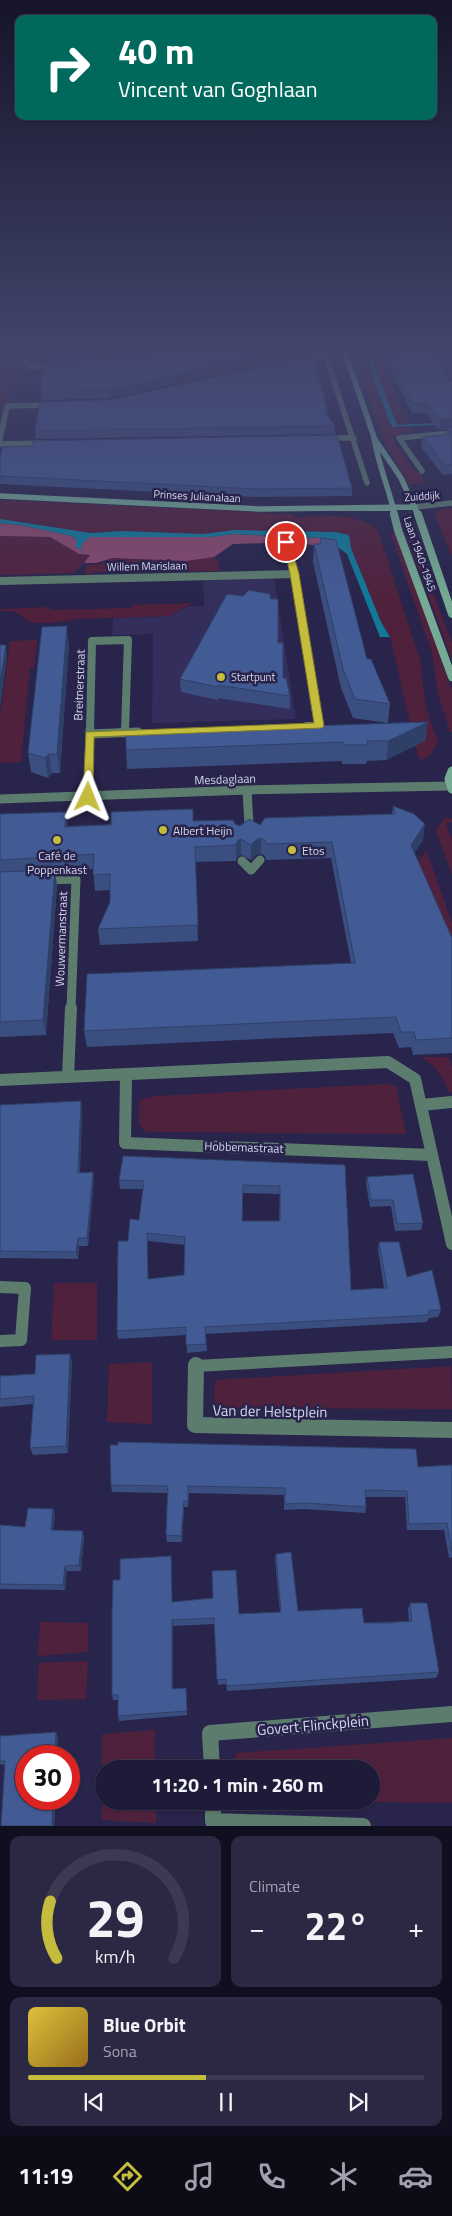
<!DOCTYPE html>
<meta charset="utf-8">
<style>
body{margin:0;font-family:"Titillium Web",sans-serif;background:#2b2843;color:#f1f3f6;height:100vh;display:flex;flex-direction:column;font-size:19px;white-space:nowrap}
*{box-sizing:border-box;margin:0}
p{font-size:16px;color:#a1a1ae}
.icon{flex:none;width:28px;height:28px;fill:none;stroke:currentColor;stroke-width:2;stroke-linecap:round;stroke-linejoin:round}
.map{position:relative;height:1826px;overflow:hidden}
.sheet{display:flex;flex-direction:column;gap:10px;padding:10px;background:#100f1f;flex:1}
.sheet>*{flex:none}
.guide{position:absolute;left:15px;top:15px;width:422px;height:105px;border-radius:10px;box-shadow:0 1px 4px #0004,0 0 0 1px #3c3953;background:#00695c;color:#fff;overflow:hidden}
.speed{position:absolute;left:15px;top:1745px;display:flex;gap:10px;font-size:25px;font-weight:700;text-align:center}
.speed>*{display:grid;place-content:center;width:65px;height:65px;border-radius:50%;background:#1e1b38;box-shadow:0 1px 4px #0004,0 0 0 1px #3c3953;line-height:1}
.speed .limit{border:8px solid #d22;background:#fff;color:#111}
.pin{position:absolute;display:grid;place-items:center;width:42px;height:42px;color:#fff;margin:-21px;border:2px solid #fff;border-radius:50%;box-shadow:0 1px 5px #0007}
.me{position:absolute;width:55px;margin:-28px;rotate:2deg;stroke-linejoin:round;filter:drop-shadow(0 0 4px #0008)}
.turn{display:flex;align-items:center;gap:18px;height:105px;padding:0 20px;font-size:22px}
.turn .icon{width:65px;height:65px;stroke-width:2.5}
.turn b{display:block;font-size:35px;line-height:42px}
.big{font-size:38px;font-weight:700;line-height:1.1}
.sheet .tile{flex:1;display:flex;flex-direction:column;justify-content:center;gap:8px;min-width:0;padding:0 18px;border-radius:10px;background:#2b2843}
.sheet .dial{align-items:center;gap:0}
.dial svg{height:130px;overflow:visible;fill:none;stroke:#3c3953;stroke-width:7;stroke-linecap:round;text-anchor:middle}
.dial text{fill:#f1f3f6;stroke:none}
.song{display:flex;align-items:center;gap:15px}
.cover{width:60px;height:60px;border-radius:8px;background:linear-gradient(135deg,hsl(50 70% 55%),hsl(40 70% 35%))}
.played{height:5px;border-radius:2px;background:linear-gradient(90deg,#c4bc3d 45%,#3c3953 45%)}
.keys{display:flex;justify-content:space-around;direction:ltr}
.heat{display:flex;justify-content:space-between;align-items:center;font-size:28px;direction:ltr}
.sheet .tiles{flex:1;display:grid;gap:10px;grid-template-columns:1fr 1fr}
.tile:last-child{grid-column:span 2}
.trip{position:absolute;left:95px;top:1760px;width:285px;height:50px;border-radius:25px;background:#1e1b38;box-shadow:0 1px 4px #0004,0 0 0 1px #3c3953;font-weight:700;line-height:50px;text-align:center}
.menu{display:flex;height:80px;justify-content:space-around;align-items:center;background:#0c0b16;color:#a1a1ae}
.menu .icon{width:35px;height:35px}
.menu .selected{color:#c4bc3d}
.menu b{font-size:22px;color:#f1f3f6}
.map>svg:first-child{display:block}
.built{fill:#332e5b}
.green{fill:#50213d}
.forest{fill:#88496d}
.water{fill:#127999}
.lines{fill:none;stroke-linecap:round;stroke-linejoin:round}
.lane-far1{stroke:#5c7d6e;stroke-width:9}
.lane{stroke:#5c7d6e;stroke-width:12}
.street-far4{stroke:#5c7d6e;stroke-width:5.5}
.street-far3{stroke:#5c7d6e;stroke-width:8}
.street-far2{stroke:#5c7d6e;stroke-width:9}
.street-far1{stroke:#5c7d6e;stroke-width:12}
.street{stroke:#5c7d6e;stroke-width:16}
.secondary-far2{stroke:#75ab94;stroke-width:5.5}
.secondary-far1{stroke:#75ab94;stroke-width:8}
.secondary{stroke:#75ab94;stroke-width:9}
.wall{fill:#3a4e80;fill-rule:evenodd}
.shaded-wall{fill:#2f4068}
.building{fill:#435b95;stroke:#2f4068;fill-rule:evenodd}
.route{fill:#c4bc3d;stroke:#7f7a28}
.poi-dot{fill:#c4bc3d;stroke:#28244b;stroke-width:2}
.labels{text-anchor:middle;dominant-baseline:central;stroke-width:5;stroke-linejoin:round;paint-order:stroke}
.far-street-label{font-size:11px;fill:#d6d6ef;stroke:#28244b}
.far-poi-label{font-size:11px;fill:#d6d6ef;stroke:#28244b;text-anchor:start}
.street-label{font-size:12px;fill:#d6d6ef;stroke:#28244b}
.poi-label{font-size:12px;fill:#d6d6ef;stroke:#28244b;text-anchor:start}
.near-street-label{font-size:15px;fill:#d6d6ef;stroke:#28244b}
</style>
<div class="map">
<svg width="452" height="1826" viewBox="0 0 452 1826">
<rect width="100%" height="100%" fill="#28244b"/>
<!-- built -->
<path class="built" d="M 203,578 L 274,578 L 296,719 L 152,723 L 153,634 L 112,635 L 113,618 L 170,616 L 188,606 L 204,606 Z"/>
<!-- green -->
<path class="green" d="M 0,347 L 20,347 L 17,364 L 19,367 L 9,401 L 0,404 Z
M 351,347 L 362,347 L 389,421 L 397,428 L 411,427 L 413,432 L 398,433 L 399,435 L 391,437 L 415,472 L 419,471 L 425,483 L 408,484 L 382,436 Z
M 367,347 L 386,347 L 389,353 L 378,354 L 397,396 L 395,398 L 409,425 L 397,425 Z
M 0,500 L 293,514 L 293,517 C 320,517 358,510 378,531 L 420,660 L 426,708 L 438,743 L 431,754 L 423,760 L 418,757 L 390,637 L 381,622 L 351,548 L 348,535 L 336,532 L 261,531 L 203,534 L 122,531 L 91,533 L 0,519 Z
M 446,508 L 452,509 L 452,557 L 435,515 L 436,511 Z
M 410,531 L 452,643 L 452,660 L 405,532 Z
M 396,532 L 452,690 L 452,732 L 450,732 L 438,694 L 432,653 L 391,534 Z
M 0,536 L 50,537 L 79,554 L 91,555 L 74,573 L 0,575 Z
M 214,557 L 218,561 L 219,571 L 95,572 L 86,575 L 85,569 L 87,565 L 100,564 L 113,558 L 186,561 Z
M 193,603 L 169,616 L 77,619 C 67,621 37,626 29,621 C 15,614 19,610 0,611 L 0,609 L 50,607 L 50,610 L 132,608 L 132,605 Z
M 37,640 L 34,668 L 30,668 L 21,762 L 0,763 L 0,718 L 10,641 Z
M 445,817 L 452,819 L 452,823 L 450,821 L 446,824 L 452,840 L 452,875 L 436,831 Z
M 426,849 L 452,923 L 452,955 L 413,864 L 423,856 Z
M 422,1057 L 449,1057 L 452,1068 L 452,1092 L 448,1093 C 444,1077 436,1066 422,1057 Z
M 385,1084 L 396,1086 L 406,1134 L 147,1132 L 139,1125 L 139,1100 L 155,1096 Z
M 54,1283 L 97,1283 L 97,1340 L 51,1340 Z
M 152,1362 L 152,1424 L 107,1422 L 109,1364 Z
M 451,1366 L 452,1409 L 214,1408 L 215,1380 Z
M 40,1622 L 88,1623 L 88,1652 L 38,1656 Z
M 88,1661 L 86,1699 L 37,1700 L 39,1663 Z
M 155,1730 L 155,1769 L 104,1769 L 104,1801 L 156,1801 L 156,1823 L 102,1820 L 102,1734 Z
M 452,1738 L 452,1803 L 302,1801 L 371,1801 L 371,1769 L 232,1769 L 236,1753 Z"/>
<!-- forest -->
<path class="forest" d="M 0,523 L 21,525 L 72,536 L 76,539 L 76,547 L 81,549 L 82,544 L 89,537 L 210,537 L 233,534 L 325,538 L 340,549 L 278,540 L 267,543 L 233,544 L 214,557 L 186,561 L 113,558 L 96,563 L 84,563 L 90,555 L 79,554 L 50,537 L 0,536 Z"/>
<!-- water -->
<path class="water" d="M 362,347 L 367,347 L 397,425 L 452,422 L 452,424 L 393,427 L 389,421 Z
M 0,519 L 91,533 L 122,531 L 203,534 L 235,530 L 336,532 L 349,535 L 351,548 L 381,622 L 390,637 L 380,637 L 347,554 L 325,538 L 233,534 L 210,537 L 89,537 L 82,544 L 81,550 L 76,547 L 76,539 L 72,536 L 21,525 L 0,523 Z"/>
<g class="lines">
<!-- lane-far1 -->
<path class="lane-far1" d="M 247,790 L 249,825
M 242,861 L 251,870 L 260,860"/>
<!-- lane -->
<path class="lane" d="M 421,1105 L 452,1102"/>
<!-- street-far4 -->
<path class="street-far4" d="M 29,347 L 26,361 L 28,367 L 57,366
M 323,347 L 367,483
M 298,362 L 326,355
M 325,438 L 354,438
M 0,439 L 7,406 L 53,405
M 0,444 L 46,443
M 422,471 L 399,438 L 452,433
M 415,507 L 452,503"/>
<!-- street-far3 -->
<path class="street-far3" d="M 286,542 L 295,574 L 319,726 L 307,726
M 0,581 L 295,574
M 90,731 L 92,641 L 128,640 L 125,731"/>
<!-- street-far2 -->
<path class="street-far2" d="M 125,733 L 125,730
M 90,734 L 138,732
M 88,797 L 90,730
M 0,799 L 247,790 L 450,786
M 44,880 L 76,879 L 71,1009"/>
<!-- street-far1 -->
<path class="street-far1" d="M 126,1075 L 125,1143 L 431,1155
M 68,1077 L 71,1008
M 0,1080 L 388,1062 L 415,1079 L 452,1244
M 0,1287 L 25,1288 L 21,1340 L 0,1341
M 196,1366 L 452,1352"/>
<!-- street -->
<path class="street" d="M 196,1365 L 195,1425 L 452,1430
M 212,1769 L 210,1733 L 452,1714
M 213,1801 L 213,1821 L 363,1826"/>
<!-- secondary-far2 -->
<path class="secondary-far2" d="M 343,347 L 374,437 C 378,464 389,489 395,515
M 374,438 L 401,478 L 418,515
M 0,496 L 259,509 L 415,507"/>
<!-- secondary-far1 -->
<path class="secondary-far1" d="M 394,514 L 398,530 L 452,677
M 418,514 L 452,614"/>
<!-- secondary -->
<path class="secondary" d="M 452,771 L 449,779 L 452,789"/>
</g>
<!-- wall -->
<path class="wall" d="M 166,347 L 101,360 L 46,362 L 45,354 Z
M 390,347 L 434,347 L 436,352 L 452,352 L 452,378 L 446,366 L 441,365 L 449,381 L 452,382 L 452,474 L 443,475 L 421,447 L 423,437 L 446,435 L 447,429 L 439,430 L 426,413 L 412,413 L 387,363 L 388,354 L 394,354 Z
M 310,354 L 108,398 L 42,400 L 42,399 L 41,390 L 102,361 Z
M 327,410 L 327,414 L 335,426 L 335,434 L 36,439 L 35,431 Z
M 0,461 L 352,488 L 352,496 L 256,497 L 0,484 Z
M 314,544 L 367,659 L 390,704 L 388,723 L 428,722 L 425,741 L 386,760 L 367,761 L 366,764 L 342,764 L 342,761 L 127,769 L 126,750 L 387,723 L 353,718 L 341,688 L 313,562 Z
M 278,643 L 283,678 L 290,696 L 290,709 L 218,698 L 218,700 L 181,692 L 180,679 Z
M 69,645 L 60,773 L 52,773 L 48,778 L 31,772 L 28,753 Z
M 393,806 L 423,840 L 414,853 L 452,938 L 452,1053 L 413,1055 L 411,1047 L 399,1048 L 393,1033 L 87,1047 L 84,1031 L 351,963 L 331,858 L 266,860 L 265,856 L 261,854 L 256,855 L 251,860 L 241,855 L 237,857 L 236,861 L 195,862 L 198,941 L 100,945 L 98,929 L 110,902 L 110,890 L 95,891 L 93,869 L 55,872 L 57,886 L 46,1035 L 0,1037 L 0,814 L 68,826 L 193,821 L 235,824 L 240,826 L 392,814 Z
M 0,1105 L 82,1110 L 80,1173 L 93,1172 L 94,1180 L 88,1246 L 79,1246 L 78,1259 L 0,1258 Z
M 345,1165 L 351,1290 L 384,1288 L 378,1250 L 379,1242 L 407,1277 L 441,1310 L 438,1317 L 429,1318 L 427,1322 L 206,1334 L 207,1351 L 187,1353 L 186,1335 L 118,1339 L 117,1331 L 128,1241 L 139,1220 L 143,1189 L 120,1189 L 119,1180 ZM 243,1193 L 280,1194 L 279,1221 L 242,1221 ZM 148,1241 L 185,1245 L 184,1275 L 148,1279 Z
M 367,1177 L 423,1223 L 421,1230 L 395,1231 L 391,1206 L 370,1207 L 366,1184 Z
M 70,1354 L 72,1362 L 68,1453 L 33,1455 L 30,1448 L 33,1404 L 0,1407 L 0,1376 L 35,1374 Z
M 452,1465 L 452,1557 L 449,1558 L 444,1530 L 407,1530 L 405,1497 L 366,1497 L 366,1507 L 365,1513 L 304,1509 L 284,1510 L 284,1495 L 189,1493 L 188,1507 L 184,1507 L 182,1542 L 167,1542 L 166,1535 L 167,1493 L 112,1492 L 111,1485 Z
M 53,1509 L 55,1515 L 53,1530 L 84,1537 L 81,1571 L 67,1571 L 65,1590 L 0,1589 L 0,1525 L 25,1527 Z
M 276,1554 L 298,1611 L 364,1623 L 409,1621 L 408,1609 L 410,1603 L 439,1672 L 436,1678 L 227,1691 L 226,1684 L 218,1685 L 215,1624 L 173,1626 L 173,1689 L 187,1693 L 187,1715 L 119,1721 L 118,1716 L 118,1700 L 113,1700 L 112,1695 L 120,1580 L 172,1562 L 172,1602 L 239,1614 L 280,1612 L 275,1560 Z
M 0,1736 L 58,1737 L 57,1756 L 26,1756 L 56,1799 L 54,1826 L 1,1826 L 5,1765 L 0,1764 Z"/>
<!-- shaded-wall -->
<path class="shaded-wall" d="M 126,347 L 166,347 L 101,360 L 101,352 Z
M 304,347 L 310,347 L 310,354 L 108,398 L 108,390 Z
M 443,355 L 442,364 L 437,368 L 439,359 Z
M 452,419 L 452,428 L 439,430 L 440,420 Z
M 67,626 L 69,645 L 60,773 L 57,754 Z
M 6,645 L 7,657 L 0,709 L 0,683 Z
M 428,722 L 425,741 L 386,760 L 388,741 Z
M 49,754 L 52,773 L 48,778 L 45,758 Z
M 66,812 L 68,827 L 65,827 Z
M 425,824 L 423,840 L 409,861 L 411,845 Z
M 261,838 L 261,854 L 256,855 L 251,860 L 251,845 L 256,840 Z
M 241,839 L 241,855 L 237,857 L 236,861 L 236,845 L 237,841 Z
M 55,870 L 57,886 L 46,1035 L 43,1020 Z
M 81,1101 L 82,1110 L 79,1181 L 78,1173 Z
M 93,1172 L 94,1180 L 88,1246 L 87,1238 Z
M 147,1233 L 148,1241 L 148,1286 L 148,1279 Z
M 78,1238 L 79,1246 L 78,1259 L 76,1252 Z
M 70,1354 L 72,1362 L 68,1453 L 66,1446 Z
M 184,1501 L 184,1507 L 182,1542 L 181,1536 Z
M 53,1509 L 55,1515 L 52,1536 L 51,1530 Z
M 83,1531 L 84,1537 L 81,1571 L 79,1565 Z
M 171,1556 L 172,1562 L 172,1608 L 172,1602 Z
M 65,1566 L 67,1571 L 65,1590 L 63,1585 Z
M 172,1620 L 173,1626 L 173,1694 L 172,1689 Z
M 56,1732 L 58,1737 L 57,1756 L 55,1756 Z
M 53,1799 L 56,1799 L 54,1826 L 52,1826 Z"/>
<!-- building -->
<path class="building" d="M 46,347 L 126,347 L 101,352 L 45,354 Z
M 170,347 L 304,347 L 108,390 L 41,392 L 41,390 L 44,363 L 102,361 Z
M 396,347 L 434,347 L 436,352 L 452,352 L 452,366 L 447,357 L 443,355 L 439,359 L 449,381 L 452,382 L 452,419 L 440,420 L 427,403 L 413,404 L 388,354 L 400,354 Z
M 309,357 L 313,361 L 321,385 L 327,410 L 323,410 L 335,426 L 35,431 L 40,402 L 109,400 Z
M 452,427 L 452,464 L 445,465 L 423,437 L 452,434 L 447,428 Z
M 337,435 L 352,488 L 256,489 L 0,476 L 0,461 L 2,447 L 32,446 L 33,441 Z
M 321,538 L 336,540 L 367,659 L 371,659 L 390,704 L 355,699 L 343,669 L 314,544 L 320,544 Z
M 249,590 L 270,594 L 271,599 L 278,599 L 278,643 L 283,643 L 283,678 L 286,678 L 290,696 L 218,685 L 218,687 L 180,679 L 227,594 L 243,596 Z
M 67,626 L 57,754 L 49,754 L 45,758 L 28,753 L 42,627 Z
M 0,645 L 6,645 L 0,683 Z
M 428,722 L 388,741 L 367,741 L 368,745 L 344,745 L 343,742 L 126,750 L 126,732 Z
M 393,806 L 414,814 L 425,824 L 411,845 L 452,938 L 452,1038 L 416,1040 L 414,1032 L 401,1032 L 396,1017 L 84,1031 L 87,974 L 355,963 L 332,842 L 267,844 L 265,840 L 261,838 L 256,840 L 251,845 L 241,839 L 237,841 L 236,845 L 195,847 L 198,925 L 98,929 L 110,902 L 110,874 L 93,875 L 94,854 L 0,860 L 0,814 L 66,812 L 65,827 L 111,825 L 111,812 L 193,809 L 193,821 L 233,820 L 235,824 L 240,826 L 249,819 L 260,825 L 265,818 L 395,814 Z
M 55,870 L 43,1020 L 0,1022 L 0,872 Z
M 81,1101 L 78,1173 L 93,1172 L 87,1238 L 78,1238 L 76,1252 L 0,1251 L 0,1105 Z
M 123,1156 L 345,1165 L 351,1290 L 387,1288 L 379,1242 L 399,1242 L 407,1277 L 432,1270 L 441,1310 L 429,1310 L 429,1315 L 205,1327 L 206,1344 L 186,1345 L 186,1327 L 117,1331 L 118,1241 L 128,1241 L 130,1219 L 139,1220 L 144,1181 L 119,1180 ZM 243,1185 L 280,1186 L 280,1221 L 242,1221 ZM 147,1233 L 185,1237 L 184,1275 L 148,1279 Z
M 413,1174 L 423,1223 L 397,1224 L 393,1200 L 371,1200 L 367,1177 Z
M 70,1354 L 66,1446 L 30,1448 L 34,1396 L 0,1399 L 0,1376 L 35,1374 L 36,1355 Z
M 118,1442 L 416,1449 L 418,1467 L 452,1465 L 452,1552 L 447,1523 L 409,1524 L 407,1491 L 365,1490 L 366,1507 L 305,1503 L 285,1504 L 285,1488 L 188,1486 L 188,1501 L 184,1501 L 181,1536 L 166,1535 L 168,1486 L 111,1485 L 110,1445 L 118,1445 Z
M 28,1508 L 53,1509 L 51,1530 L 83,1531 L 79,1565 L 65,1566 L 63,1585 L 0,1584 L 0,1525 L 25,1527 Z
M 291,1552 L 298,1611 L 362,1608 L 364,1623 L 388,1623 L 412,1621 L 410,1603 L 427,1603 L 439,1672 L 227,1686 L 226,1679 L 217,1680 L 214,1618 L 172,1620 L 172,1689 L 186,1688 L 187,1711 L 118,1716 L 118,1695 L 112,1695 L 112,1614 L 113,1580 L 120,1580 L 120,1559 L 171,1556 L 172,1602 L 213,1598 L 212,1571 L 236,1570 L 239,1614 L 281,1612 L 276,1554 Z
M 56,1732 L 55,1756 L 26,1756 L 26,1799 L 53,1799 L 52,1826 L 1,1826 L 5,1761 L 0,1761 L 0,1736 Z"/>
<!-- sky -->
<linearGradient id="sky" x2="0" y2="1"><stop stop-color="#161429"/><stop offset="0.58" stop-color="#42456c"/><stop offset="1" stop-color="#42456c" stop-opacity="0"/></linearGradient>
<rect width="452" height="603" fill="url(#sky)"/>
<!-- route -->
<path class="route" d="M 286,539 L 290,542 L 299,574 L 324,726 L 322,728 L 94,737 L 93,797 L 92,799 L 85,799 L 83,797 L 86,732 L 314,723 L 290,574 L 283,542 Z"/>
<!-- markers -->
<g class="poi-dot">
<circle cx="221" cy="677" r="5"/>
<circle cx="163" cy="830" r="5"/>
<circle cx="57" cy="840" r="5"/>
<circle cx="292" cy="850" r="5"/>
</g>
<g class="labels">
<!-- far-street labels -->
<g class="far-street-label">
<text transform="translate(197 496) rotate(3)">Prinses Julianalaan</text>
<text transform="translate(422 496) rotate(-4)">Zuiddijk</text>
<text transform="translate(420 554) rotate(71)">Laan 1940-1945</text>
<text transform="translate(147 566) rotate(-1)">Willem Marislaan</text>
</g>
<!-- far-poi labels -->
<g class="far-poi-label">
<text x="231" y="677">Startpunt</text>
</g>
<!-- street labels -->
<g class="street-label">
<text transform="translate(79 685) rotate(-88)">Breitnerstraat</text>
<text transform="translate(225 779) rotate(-2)">Mesdaglaan</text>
<text transform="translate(61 939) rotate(-88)">Wouwermanstraat</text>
<text transform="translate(244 1147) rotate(2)">Hobbemastraat</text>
</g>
<!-- poi labels -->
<g class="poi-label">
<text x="173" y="830">Albert Heijn</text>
<text x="302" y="850">Etos</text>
<text x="57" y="855" text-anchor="middle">Café de<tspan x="57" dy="14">Poppenkast</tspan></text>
</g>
<!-- near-street labels -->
<g class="near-street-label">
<text transform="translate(270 1411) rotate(1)">Van der Helstplein</text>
<text transform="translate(313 1725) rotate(-5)">Govert Flinckplein</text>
</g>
</g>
</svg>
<div class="speed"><div class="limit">30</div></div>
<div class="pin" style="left:286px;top:542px;background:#d93025"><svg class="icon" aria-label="arrive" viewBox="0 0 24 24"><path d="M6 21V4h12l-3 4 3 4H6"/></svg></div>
<svg class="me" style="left:88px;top:797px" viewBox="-20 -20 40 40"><path d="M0-17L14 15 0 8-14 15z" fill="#c4bc3d" stroke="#fff" stroke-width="4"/></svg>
<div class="trip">11:20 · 1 min · 260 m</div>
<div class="guide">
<div class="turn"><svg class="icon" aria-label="right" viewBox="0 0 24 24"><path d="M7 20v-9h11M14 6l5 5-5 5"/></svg><div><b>40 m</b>Vincent van Goghlaan</div></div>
</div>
</div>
<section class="sheet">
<div class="tiles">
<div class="tile dial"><svg viewBox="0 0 100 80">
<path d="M14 69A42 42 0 1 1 86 69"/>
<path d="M14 69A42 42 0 0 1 10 34" stroke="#c4bc3d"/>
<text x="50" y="56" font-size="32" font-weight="700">29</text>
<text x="50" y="72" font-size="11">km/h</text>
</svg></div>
<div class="tile"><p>Climate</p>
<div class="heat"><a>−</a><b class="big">22°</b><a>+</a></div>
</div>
<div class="tile">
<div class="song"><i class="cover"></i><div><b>Blue Orbit</b><p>Sona</p></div></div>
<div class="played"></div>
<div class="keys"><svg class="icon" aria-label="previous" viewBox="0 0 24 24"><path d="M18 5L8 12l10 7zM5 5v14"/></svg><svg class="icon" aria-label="pause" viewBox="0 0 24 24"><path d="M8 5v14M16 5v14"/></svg><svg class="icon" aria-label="next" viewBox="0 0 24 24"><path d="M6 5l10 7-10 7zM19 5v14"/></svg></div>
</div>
</div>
</section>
<nav class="menu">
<b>11:19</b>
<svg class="icon selected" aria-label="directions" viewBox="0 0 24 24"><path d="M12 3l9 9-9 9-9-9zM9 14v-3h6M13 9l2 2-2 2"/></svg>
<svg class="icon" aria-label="music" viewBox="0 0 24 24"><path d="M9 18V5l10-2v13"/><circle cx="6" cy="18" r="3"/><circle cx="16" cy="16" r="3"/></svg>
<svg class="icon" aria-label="phone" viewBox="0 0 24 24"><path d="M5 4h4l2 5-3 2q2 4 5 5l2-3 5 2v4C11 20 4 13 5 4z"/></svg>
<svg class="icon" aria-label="climate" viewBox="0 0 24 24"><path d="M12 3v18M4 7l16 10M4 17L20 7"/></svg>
<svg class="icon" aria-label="car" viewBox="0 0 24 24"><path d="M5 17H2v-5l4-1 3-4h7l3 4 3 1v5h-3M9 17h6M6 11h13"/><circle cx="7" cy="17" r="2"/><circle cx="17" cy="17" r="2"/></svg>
</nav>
